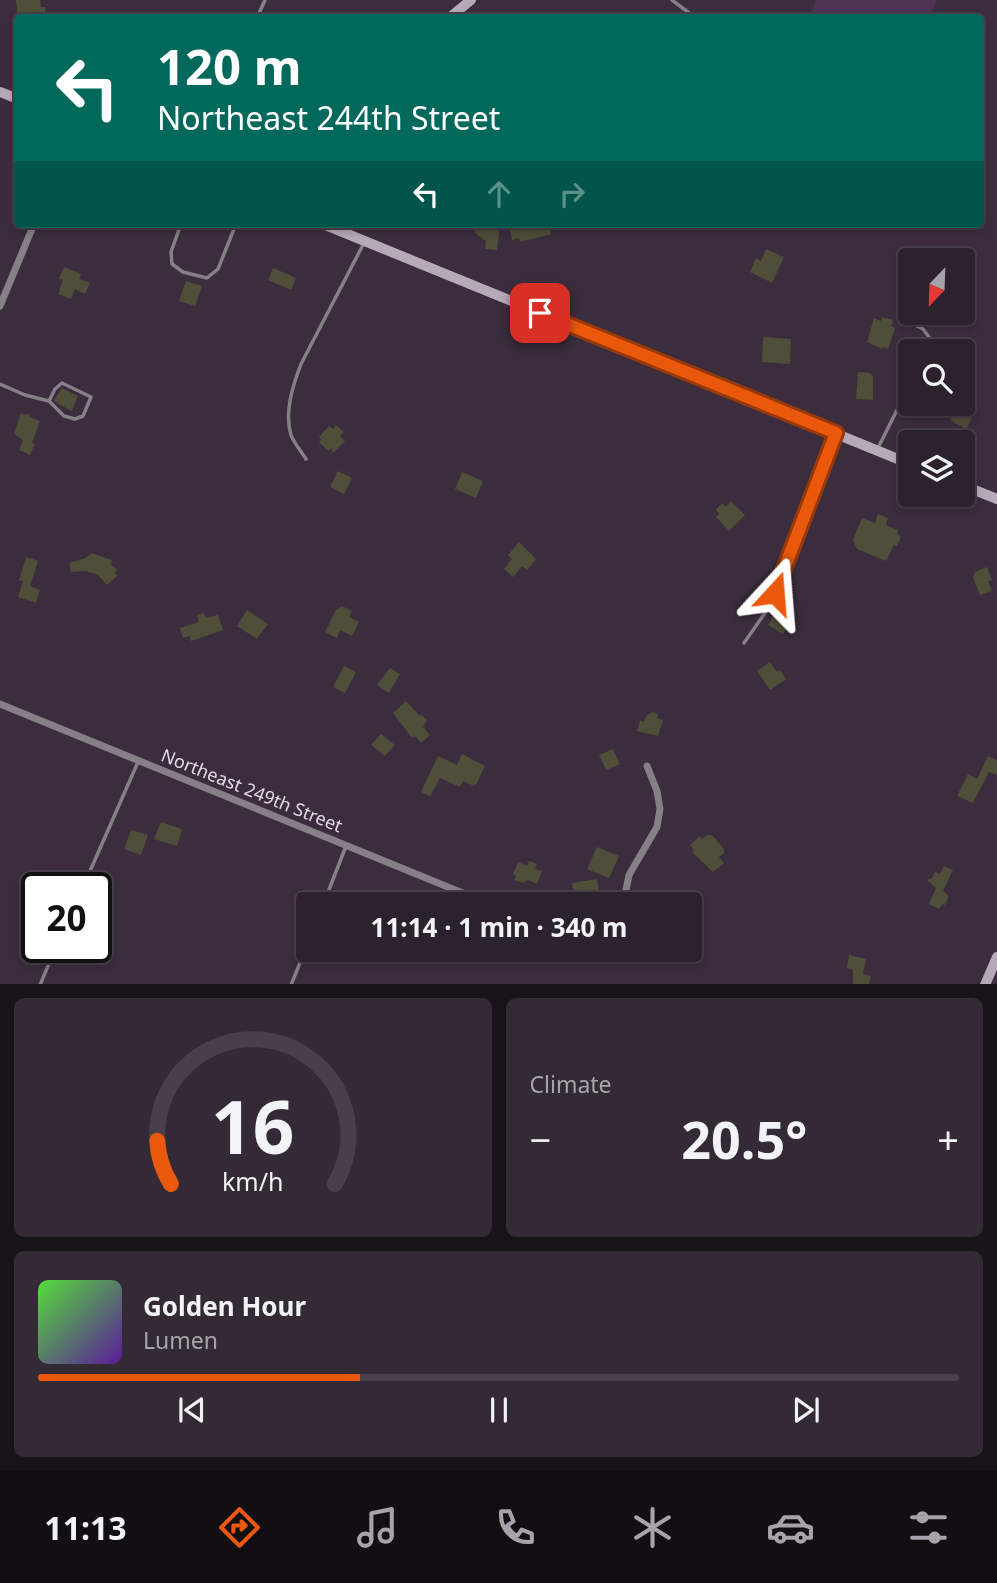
<!DOCTYPE html>
<meta charset="utf-8">
<style>
body{margin:0;font-family:"Noto Sans",sans-serif;background:#342a36;color:#f1f3f6;height:100vh;display:flex;flex-direction:column;font-size:26px;white-space:nowrap}
*{box-sizing:border-box;margin:0}
p{font-size:23px;color:#a6a4aa}
.icon{flex:none;width:38px;height:38px;fill:none;stroke:currentColor;stroke-width:2;stroke-linecap:round;stroke-linejoin:round}
.map{position:relative;height:984px;overflow:hidden}
.details{display:flex;flex-direction:column;gap:14px;padding:14px;background:#181319;flex:1}
.details>*{flex:none}
.banner{position:absolute;left:14px;top:14px;width:970px;height:214px;border-radius:7px;box-shadow:0 4px 10px #0003,0 0 0 2px #483f4a;background:#00695c;color:#fff;overflow:hidden}
.needle{width:46px;rotate:203deg}
.tools{position:absolute;left:898px;top:248px;display:grid;gap:14px}
.tools a{display:grid;place-items:center;width:77px;height:77px;border-radius:7px;background:#2c222e;box-shadow:0 4px 10px #0003,0 0 0 2px #483f4a;font-size:35px}
.speed{position:absolute;left:21px;top:872px;display:flex;gap:14px;font-size:35px;font-weight:700;text-align:center}
.speed>*{display:grid;place-content:center;width:91px;height:91px;border-radius:50%;background:#2c222e;box-shadow:0 4px 10px #0003,0 0 0 2px #483f4a;line-height:1}
.speed .limit{border:4px solid #111;border-radius:10px;background:#fff;color:#111}
.pin{position:absolute;display:grid;place-items:center;width:60px;height:60px;color:#fff;margin:-30px;border-radius:14px;box-shadow:0 4px 10px #0006}
.me{position:absolute;width:77px;margin:-38px;rotate:19deg;stroke-linejoin:round;filter:drop-shadow(0 0 5px #0008)}
.turn{display:flex;align-items:center;gap:24px;height:147px;padding:0 28px;font-size:32px}
.turn .icon{width:91px;height:91px;stroke-width:2.5}
.turn b{display:block;font-size:49px;line-height:60px}
.lanes{display:flex;align-items:center;height:66px;padding:0 28px;background:#0003;justify-content:center;gap:35px;direction:ltr}
.lanes .off{opacity:.35}
.big{font-size:52px;font-weight:700;line-height:1.1}
.details .card{flex:1;display:flex;flex-direction:column;justify-content:center;gap:10px;min-width:0;padding:0 24px;border-radius:10px;background:#342a36}
.details .dial{align-items:center;gap:0}
.dial svg{height:182px;overflow:visible;fill:none;stroke:#483f4a;stroke-width:7;stroke-linecap:round;text-anchor:middle}
.dial text{fill:#f1f3f6;stroke:none}
.song{display:flex;align-items:center;gap:21px}
.cover{width:84px;height:84px;border-radius:10px;background:linear-gradient(135deg,hsl(110 70% 55%),hsl(270 70% 35%))}
.played{height:7px;border-radius:4px;background:linear-gradient(90deg,#ea580c 35%,#483f4a 35%)}
.keys{display:flex;justify-content:space-around;direction:ltr}
.heat{display:flex;justify-content:space-between;align-items:center;font-size:38px;direction:ltr}
.details .tiles{flex:1;display:grid;gap:14px;grid-template-columns:1fr 1fr}
.card:last-child{grid-column:span 2}
.trip{position:absolute;left:296px;top:892px;width:406px;height:70px;border-radius:7px;background:#2c222e;box-shadow:0 4px 10px #0003,0 0 0 2px #483f4a;font-weight:700;line-height:70px;text-align:center}
.tabs{display:flex;height:112px;justify-content:space-around;align-items:center;background:#120e12;color:#a6a4aa}
.tabs .icon{width:49px;height:49px}
.tabs .active{color:#ea580c}
.tabs b{font-size:32px;color:#f1f3f6}
.map>svg:first-child{display:block}
.green{fill:#4f3254}
.building{fill:#4f4e39}
.lines{fill:none;stroke-linecap:round;stroke-linejoin:round}
.lane{stroke:#877f88;stroke-width:3.5}
.street{stroke:#877f88;stroke-width:7}
.secondary{stroke:#b6aab8;stroke-width:10}
.route-casing{stroke:#983908;stroke-width:18}
.route{stroke:#ea580c;stroke-width:12}
.labels{text-anchor:middle;dominant-baseline:central;stroke-width:7;stroke-linejoin:round;paint-order:stroke}
.street-label{font-size:18px;fill:#e3dae5;stroke:#3b2d3d}
</style>
<div class="map">
<svg width="997" height="985" viewBox="0 0 997 985">
<rect width="100%" height="100%" fill="#3b2d3d"/>
<!-- green -->
<path class="green" d="M 816,0 L 937,0 L 929,17 L 809,17 Z"/>
<!-- building -->
<path class="building" d="M 16,0 L 40,0 L 41,7 L 45,7 L 46,18 L 18,18 Z
M 476,224 L 500,224 L 497,250 L 485,249 L 486,241 L 475,233 Z
M 509,224 L 549,224 L 551,234 L 520,242 L 519,238 L 512,240 Z
M 766,249 L 784,257 L 772,283 L 750,272 L 756,258 L 761,261 Z
M 64,267 L 81,274 L 79,279 L 90,283 L 85,294 L 75,289 L 71,299 L 58,294 L 63,280 L 59,279 Z
M 273,268 L 296,278 L 291,290 L 268,280 Z
M 186,281 L 202,286 L 195,306 L 179,301 Z
M 882,317 L 893,320 L 891,326 L 895,328 L 888,349 L 883,347 L 882,349 L 867,342 L 874,318 L 881,321 Z
M 763,337 L 791,339 L 790,364 L 762,362 Z
M 858,372 L 870,373 L 873,376 L 873,400 L 856,399 Z
M 62,388 L 78,396 L 72,411 L 60,405 L 54,400 Z
M 959,405 L 972,412 L 969,417 L 972,418 L 966,429 L 950,420 Z
M 21,413 L 26,415 L 29,413 L 30,417 L 40,421 L 32,443 L 35,444 L 30,455 L 19,450 L 23,440 L 14,434 Z
M 336,425 L 344,432 L 340,436 L 345,441 L 333,453 L 331,448 L 328,451 L 319,442 L 321,440 L 319,437 L 329,426 L 333,429 Z
M 338,471 L 352,478 L 344,494 L 330,487 Z
M 462,472 L 483,481 L 476,498 L 455,489 Z
M 731,501 L 745,515 L 729,531 L 716,517 L 719,514 L 716,510 L 722,503 L 726,507 Z
M 878,514 L 888,518 L 886,525 L 898,530 L 897,534 L 901,536 L 897,546 L 894,545 L 886,561 L 857,549 L 853,540 L 862,518 L 875,523 Z
M 519,542 L 536,559 L 527,570 L 522,566 L 513,577 L 504,569 L 512,559 L 508,555 Z
M 91,553 L 112,560 L 111,564 L 117,570 L 115,572 L 117,576 L 107,585 L 98,575 L 86,571 L 71,572 L 69,563 L 86,558 Z
M 26,557 L 38,561 L 30,586 L 40,590 L 36,603 L 18,597 L 23,581 L 19,580 Z
M 987,567 L 992,580 L 988,581 L 992,591 L 980,595 L 973,577 L 975,572 Z
M 342,606 L 352,611 L 349,617 L 359,622 L 352,636 L 340,630 L 337,638 L 325,632 L 336,610 Z
M 782,609 L 794,616 L 783,634 L 768,625 L 776,612 L 779,614 Z
M 247,610 L 268,624 L 257,639 L 237,626 Z
M 204,613 L 206,618 L 218,615 L 223,630 L 191,641 L 189,636 L 183,638 L 180,628 L 199,622 L 197,615 Z
M 770,662 L 777,672 L 780,670 L 786,679 L 770,690 L 757,671 Z
M 344,666 L 356,672 L 345,693 L 333,687 Z
M 390,668 L 400,674 L 389,693 L 377,685 Z
M 406,701 L 420,716 L 421,714 L 427,720 L 423,727 L 430,735 L 421,743 L 415,736 L 412,738 L 393,713 Z
M 652,712 L 658,714 L 657,718 L 663,720 L 658,736 L 637,731 L 640,721 L 644,722 L 646,716 Z
M 381,734 L 395,745 L 385,756 L 371,745 Z
M 613,749 L 620,764 L 606,770 L 599,755 Z
M 462,754 L 485,766 L 477,783 L 474,786 L 463,781 L 460,787 L 440,778 L 430,796 L 421,792 L 438,756 L 457,765 Z
M 988,756 L 997,760 L 997,775 L 989,772 L 973,803 L 957,796 L 968,774 L 977,779 Z
M 161,822 L 182,829 L 177,846 L 154,839 Z
M 131,830 L 148,835 L 141,855 L 124,849 Z
M 707,835 L 712,835 L 724,849 L 724,853 L 719,857 L 724,863 L 713,872 L 692,852 L 694,850 L 690,845 L 700,836 L 702,839 Z
M 597,847 L 619,856 L 609,878 L 587,869 Z
M 529,861 L 537,864 L 535,869 L 542,871 L 537,884 L 528,880 L 523,883 L 514,880 L 516,876 L 513,874 L 518,862 L 527,866 Z
M 944,866 L 953,870 L 943,891 L 949,896 L 945,905 L 942,904 L 939,909 L 929,904 L 936,888 L 927,880 L 932,878 L 935,872 L 940,874 Z
M 597,879 L 601,905 L 575,905 L 572,883 Z
M 849,955 L 866,959 L 863,974 L 871,976 L 869,984 L 853,984 L 853,970 L 847,968 Z"/>
<g class="lines">
<!-- lane -->
<path class="lane" d="M 672,0 L 696,18
M 257,18 L 265,0
M 181,224 L 171,252 L 172,264 L 183,272 L 207,278 L 218,269 L 236,224
M 909,322 L 923,329 L 929,337 L 926,352
M 0,384 L 25,395 L 49,401 L 64,416 L 75,419 L 83,416 L 91,397 L 62,383 L 55,389 L 49,401
M 878,448 L 910,384
M 306,459 C 301,451 294,443 291,435 C 284,412 293,385 301,364 L 364,243
M 744,643 L 767,610 L 775,593 L 835,435
M 83,887 L 138,762
M 323,905 L 346,846
M 40,985 L 56,947
M 291,985 L 308,943"/>
<!-- street -->
<path class="street" d="M 0,306 L 34,224
M 0,704 L 492,905
M 623,905 L 629,875 L 657,827 L 660,809 L 657,791 L 647,766
M 592,950 L 597,952 L 608,950"/>
<!-- secondary -->
<path class="secondary" d="M 449,18 L 471,0
M 0,92 L 18,99
M 323,224 L 910,464
M 962,485 L 997,499
M 985,985 L 997,957"/>
</g>
<g class="lines">
<!-- route casing -->
<g class="route-casing">
<path id="route" d="M 540,313 L 836,433 L 775,593"/>
</g>
<!-- route -->
<use href="#route" class="route"/>
</g>
<g class="labels">
<!-- street labels -->
<g class="street-label">
<text transform="translate(252 790) rotate(22)">Northeast 249th Street</text>
</g>
</g>
</svg>
<div class="tools">
<a><svg class="needle" viewBox="-14 -14 28 28"><path d="M0-13l5 13h-10z" fill="#e53935"/><path d="M0 13l5-13h-10z" fill="#a6a4aa"/></svg></a>
<a><svg class="icon" aria-label="search" viewBox="0 0 24 24"><circle cx="10" cy="10" r="6"/><path d="M15 15l6 6"/></svg></a>
<a><svg class="icon" aria-label="layers" viewBox="0 0 24 24"><path d="M12 4l9 5-9 5-9-5zM3 14l9 5 9-5"/></svg></a>
</div>
<div class="speed"><div class="limit">20</div></div>
<div class="pin" style="left:540px;top:313px;background:#d93025"><svg class="icon" aria-label="arrive" viewBox="0 0 24 24"><path d="M6 21V4h12l-3 4 3 4H6"/></svg></div>
<svg class="me" style="left:775px;top:593px" viewBox="-20 -20 40 40"><path d="M0-17L14 15 0 8-14 15z" fill="#ea580c" stroke="#fff" stroke-width="4"/></svg>
<div class="trip">11:14 · 1 min · 340 m</div>
<div class="banner">
<div class="turn"><svg class="icon" aria-label="left" viewBox="0 0 24 24"><path d="M17 20v-9H6M10 6l-5 5 5 5"/></svg><div><b>120 m</b>Northeast 244th Street</div></div>
<div class="lanes"><svg class="icon" aria-label="left" viewBox="0 0 24 24"><path d="M17 20v-9H6M10 6l-5 5 5 5"/></svg><svg class="icon off" aria-label="ahead" viewBox="0 0 24 24"><path d="M12 20V5M6 11l6-6 6 6"/></svg><svg class="icon off" aria-label="right" viewBox="0 0 24 24"><path d="M7 20v-9h11M14 6l5 5-5 5"/></svg></div>
</div>
</div>
<section class="details">
<div class="tiles">
<div class="card dial"><svg viewBox="0 0 100 80">
<path d="M14 69A42 42 0 1 1 86 69"/>
<path d="M14 69A42 42 0 0 1 8 50" stroke="#ea580c"/>
<text x="50" y="56" font-size="32" font-weight="700">16</text>
<text x="50" y="72" font-size="11">km/h</text>
</svg></div>
<div class="card"><p>Climate</p>
<div class="heat"><a>−</a><b class="big">20.5°</b><a>+</a></div>
</div>
<div class="card">
<div class="song"><i class="cover"></i><div><b>Golden Hour</b><p>Lumen</p></div></div>
<div class="played"></div>
<div class="keys"><svg class="icon" aria-label="previous" viewBox="0 0 24 24"><path d="M18 5L8 12l10 7zM5 5v14"/></svg><svg class="icon" aria-label="pause" viewBox="0 0 24 24"><path d="M8 5v14M16 5v14"/></svg><svg class="icon" aria-label="next" viewBox="0 0 24 24"><path d="M6 5l10 7-10 7zM19 5v14"/></svg></div>
</div>
</div>
</section>
<nav class="tabs">
<b>11:13</b>
<svg class="icon active" aria-label="directions" viewBox="0 0 24 24"><path d="M12 3l9 9-9 9-9-9zM9 14v-3h6M13 9l2 2-2 2"/></svg>
<svg class="icon" aria-label="music" viewBox="0 0 24 24"><path d="M9 18V5l10-2v13"/><circle cx="6" cy="18" r="3"/><circle cx="16" cy="16" r="3"/></svg>
<svg class="icon" aria-label="phone" viewBox="0 0 24 24"><path d="M5 4h4l2 5-3 2q2 4 5 5l2-3 5 2v4C11 20 4 13 5 4z"/></svg>
<svg class="icon" aria-label="climate" viewBox="0 0 24 24"><path d="M12 3v18M4 7l16 10M4 17L20 7"/></svg>
<svg class="icon" aria-label="car" viewBox="0 0 24 24"><path d="M5 17H2v-5l4-1 3-4h7l3 4 3 1v5h-3M9 17h6M6 11h13"/><circle cx="7" cy="17" r="2"/><circle cx="17" cy="17" r="2"/></svg>
<svg class="icon" aria-label="filters" viewBox="0 0 24 24"><path d="M4 7h16M4 17h16"/><circle cx="9" cy="7" r="2"/><circle cx="15" cy="17" r="2"/></svg>
</nav>
